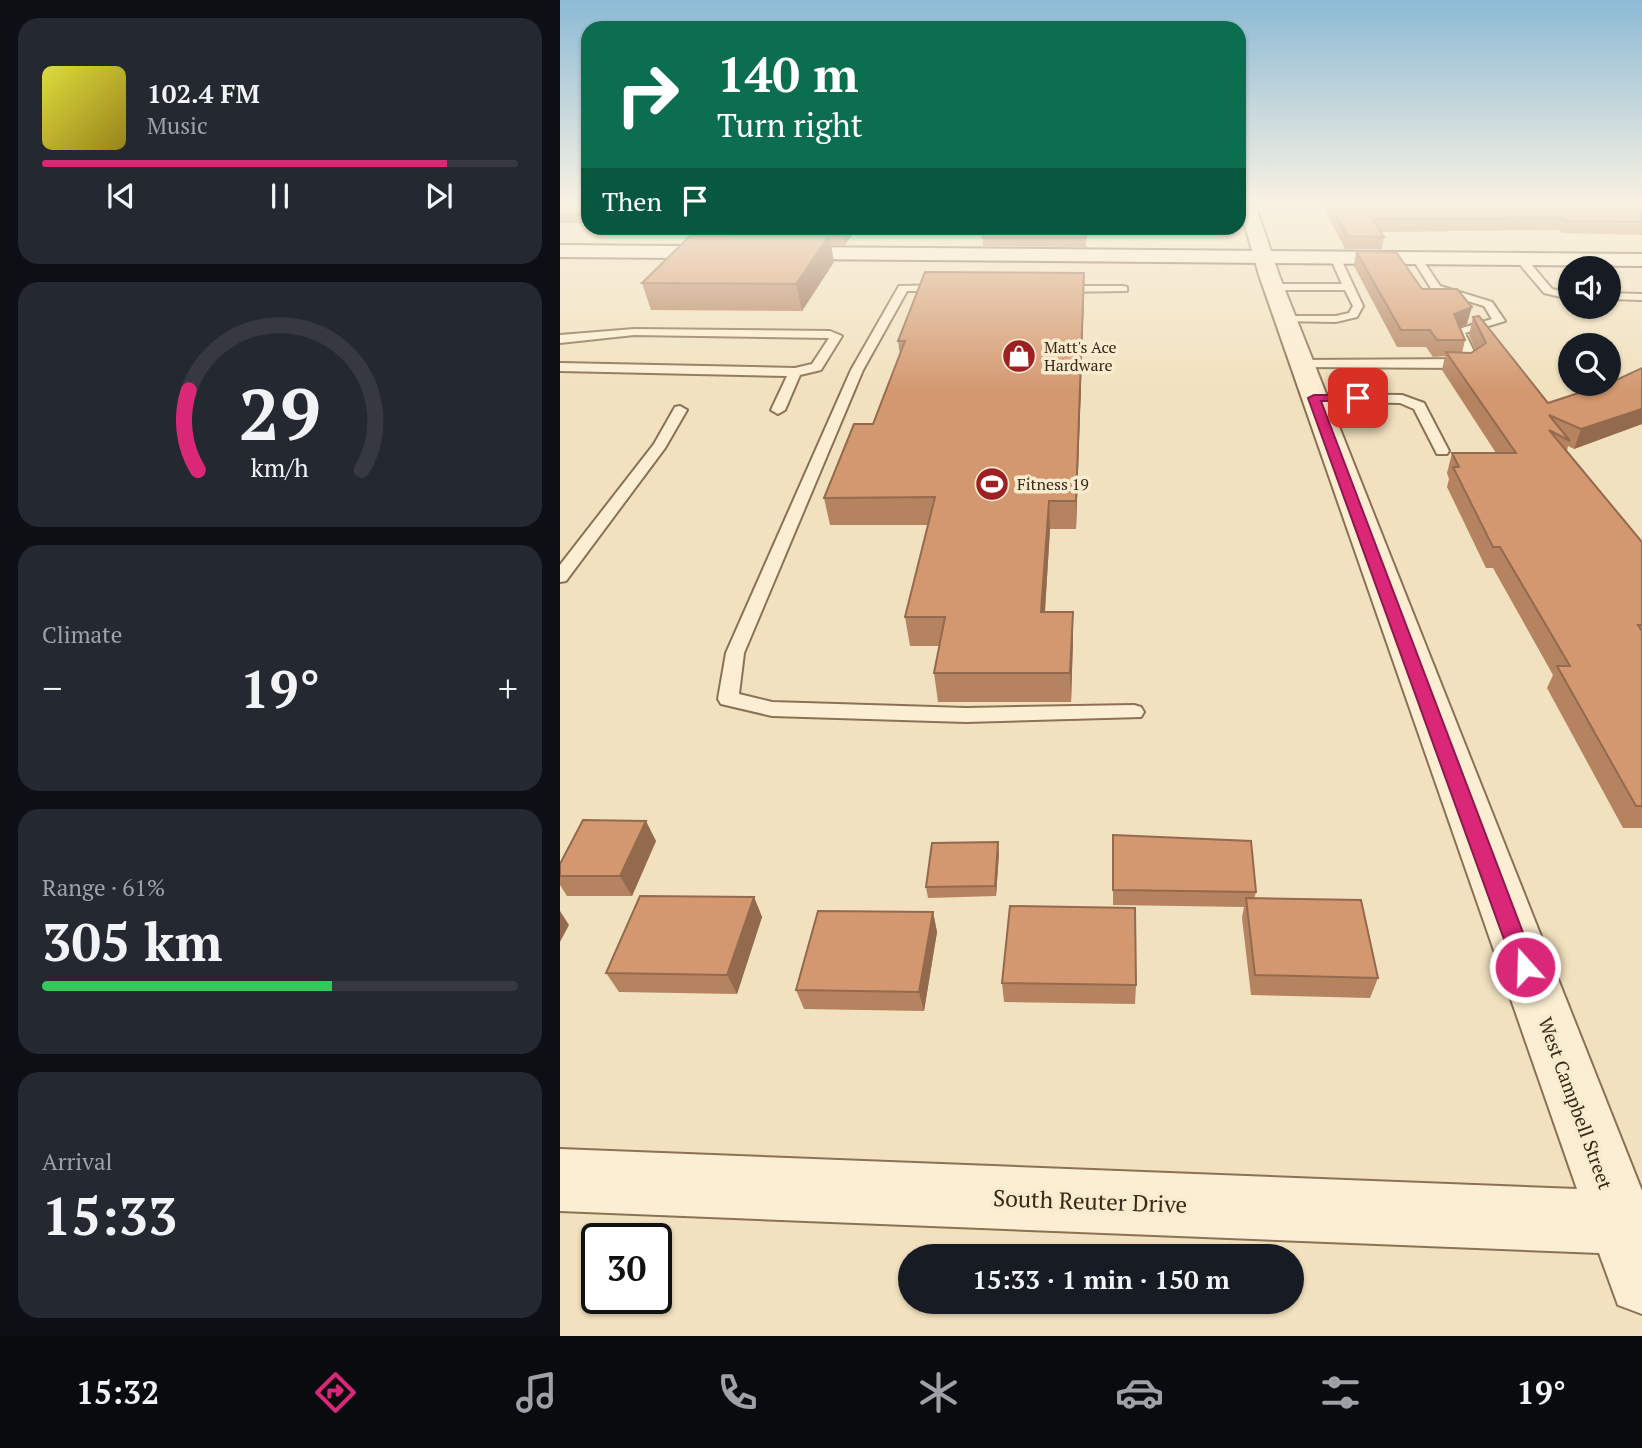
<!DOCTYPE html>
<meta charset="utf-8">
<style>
body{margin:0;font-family:"PT Serif",serif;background:#242831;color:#f1f3f6;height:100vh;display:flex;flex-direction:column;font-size:26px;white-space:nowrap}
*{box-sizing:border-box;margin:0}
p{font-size:23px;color:#9ea1a6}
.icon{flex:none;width:38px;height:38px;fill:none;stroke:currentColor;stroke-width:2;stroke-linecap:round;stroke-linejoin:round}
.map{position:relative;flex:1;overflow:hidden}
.details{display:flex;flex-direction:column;gap:18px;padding:18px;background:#0d0f14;width:560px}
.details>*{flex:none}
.top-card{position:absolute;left:21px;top:21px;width:665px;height:214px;border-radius:21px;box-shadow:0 2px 5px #0004;background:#0b6e4f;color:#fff;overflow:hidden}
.controls{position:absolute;left:998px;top:256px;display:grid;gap:14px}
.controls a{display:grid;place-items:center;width:63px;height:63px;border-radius:50%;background:#171b24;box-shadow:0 2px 5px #0004;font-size:35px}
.speed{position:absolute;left:21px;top:1223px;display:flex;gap:14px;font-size:35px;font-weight:700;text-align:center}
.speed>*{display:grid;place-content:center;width:91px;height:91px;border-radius:50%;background:#171b24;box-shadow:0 2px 5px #0004;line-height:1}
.speed .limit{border:4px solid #111;border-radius:10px;background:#fff;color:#111}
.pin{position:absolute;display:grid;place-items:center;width:60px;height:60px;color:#fff;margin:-30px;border-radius:14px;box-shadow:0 4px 10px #0006}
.me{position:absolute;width:77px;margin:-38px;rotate:340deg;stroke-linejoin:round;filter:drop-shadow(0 0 5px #0008)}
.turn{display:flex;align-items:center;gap:24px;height:147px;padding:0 21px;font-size:32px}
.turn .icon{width:91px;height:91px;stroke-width:2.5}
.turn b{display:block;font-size:49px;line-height:60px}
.then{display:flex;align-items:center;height:66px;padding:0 21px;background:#0003;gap:14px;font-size:26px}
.big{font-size:52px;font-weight:700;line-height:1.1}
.details .card{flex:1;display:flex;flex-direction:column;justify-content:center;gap:10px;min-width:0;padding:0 24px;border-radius:21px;background:#242831}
.details .dial{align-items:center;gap:0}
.dial svg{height:182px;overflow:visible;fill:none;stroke:#363941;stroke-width:7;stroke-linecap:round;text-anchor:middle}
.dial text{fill:#f1f3f6;stroke:none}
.song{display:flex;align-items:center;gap:21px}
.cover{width:84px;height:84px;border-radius:10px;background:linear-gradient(135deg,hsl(60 70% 55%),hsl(50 70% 35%))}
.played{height:7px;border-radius:4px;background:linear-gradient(90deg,#db2777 85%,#363941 85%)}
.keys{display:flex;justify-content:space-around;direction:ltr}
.heat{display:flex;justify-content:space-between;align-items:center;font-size:38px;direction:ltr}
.charge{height:10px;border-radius:5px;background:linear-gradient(90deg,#34c759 61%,#363941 0)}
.trip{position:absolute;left:338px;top:1244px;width:406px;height:70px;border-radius:35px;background:#171b24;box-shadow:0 2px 5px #0004;font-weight:700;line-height:70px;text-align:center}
.tabs{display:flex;height:112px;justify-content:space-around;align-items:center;background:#090b0e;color:#9ea1a6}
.tabs .icon{width:49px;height:49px}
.tabs .on{color:#db2777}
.tabs b{font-size:32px;color:#f1f3f6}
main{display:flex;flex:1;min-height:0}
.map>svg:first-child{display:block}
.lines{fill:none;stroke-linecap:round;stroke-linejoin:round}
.service-casing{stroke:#8b7155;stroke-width:4}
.minor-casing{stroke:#8b7155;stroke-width:4}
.secondary-casing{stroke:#6d5239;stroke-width:4}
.service{fill:#fceed2;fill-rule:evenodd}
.minor{fill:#fceed2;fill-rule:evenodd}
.secondary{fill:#fceed2;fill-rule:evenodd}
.wall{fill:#b58360}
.shaded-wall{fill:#946a4e}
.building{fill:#d39870;stroke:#946a4e;stroke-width:2}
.route{fill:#db2777;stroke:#8e194d;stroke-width:2}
.labels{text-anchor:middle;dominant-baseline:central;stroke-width:7;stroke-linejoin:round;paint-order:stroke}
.far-poi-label{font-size:16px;fill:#39291b;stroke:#f8ebce;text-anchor:start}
.street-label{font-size:19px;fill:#39291b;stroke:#f8ebce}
.near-street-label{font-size:23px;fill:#39291b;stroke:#f8ebce}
</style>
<main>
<section class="details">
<div class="card">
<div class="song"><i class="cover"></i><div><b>102.4 FM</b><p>Music</p></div></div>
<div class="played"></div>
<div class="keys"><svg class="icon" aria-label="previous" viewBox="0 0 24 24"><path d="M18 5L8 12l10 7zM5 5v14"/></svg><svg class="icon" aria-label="pause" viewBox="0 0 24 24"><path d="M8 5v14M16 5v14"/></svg><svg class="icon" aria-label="next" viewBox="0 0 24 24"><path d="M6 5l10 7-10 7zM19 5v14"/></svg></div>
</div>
<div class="card dial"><svg viewBox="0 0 100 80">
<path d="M14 69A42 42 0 1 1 86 69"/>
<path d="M14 69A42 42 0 0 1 10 34" stroke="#db2777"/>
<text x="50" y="56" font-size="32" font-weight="700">29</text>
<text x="50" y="72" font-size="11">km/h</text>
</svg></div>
<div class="card"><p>Climate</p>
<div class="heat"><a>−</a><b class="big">19°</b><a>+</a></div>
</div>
<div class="card"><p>Range · 61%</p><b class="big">305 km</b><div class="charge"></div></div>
<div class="card"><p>Arrival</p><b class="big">15:33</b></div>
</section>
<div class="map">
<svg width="1082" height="1336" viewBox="0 0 1082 1336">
<rect width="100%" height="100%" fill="#f1e1be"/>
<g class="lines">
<!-- service casing -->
<g class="service-casing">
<path id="service" d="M 775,254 L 780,257 L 803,306 L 797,317 L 776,322 L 721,321 L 721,317 L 725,316 L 776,316 L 789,313 L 793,306 L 785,290 L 713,290 L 708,287 L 713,284 L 782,284 L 770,257 Z
M 857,255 L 860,256 L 880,286 L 932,302 L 945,321 L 905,333 L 918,360 L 906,368 L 738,367 L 738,361 L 742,360 L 905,359 L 892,331 L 932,319 L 924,306 L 872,290 L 852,258 Z
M 957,257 L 965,257 L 992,289 L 1010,293 L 1010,299 L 984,293 L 957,261 Z
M 339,286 L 385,285 L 390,288 L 385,291 L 347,291 L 303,370 L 184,653 L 179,694 L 212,702 L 406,708 L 574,705 L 581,707 L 584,712 L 581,717 L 406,722 L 212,716 L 161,704 L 158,699 L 166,653 L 291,370 Z
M 563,286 L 567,287 L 567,291 L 499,292 L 494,289 L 499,286 Z
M 1048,293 L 1082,294 L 1082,300 L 1048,299 Z
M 74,329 L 270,331 L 282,336 L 261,370 L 240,375 L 225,410 L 218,414 L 211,410 L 227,376 L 0,371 L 0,363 L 235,368 L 252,364 L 269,338 L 74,335 L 0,343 L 0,335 Z
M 754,394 L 842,395 L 864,403 L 889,451 L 887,454 L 877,454 L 854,409 L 840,403 L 749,401 L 747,398 Z
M 120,406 L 127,410 L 105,448 L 6,581 L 0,582 L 0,565 L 94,444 L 115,407 Z"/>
</g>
<!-- minor casing -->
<g class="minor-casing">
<path id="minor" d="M 679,204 L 695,204 L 719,275 L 1082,1191 L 1082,1314 L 1058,1305 L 1039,1253 L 0,1211 L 0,1149 L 1017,1189 L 699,275 Z"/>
</g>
<!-- secondary casing -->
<g class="secondary-casing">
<path id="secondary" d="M 0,245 L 1082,254 L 1082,266 L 0,257 Z"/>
</g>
<!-- service -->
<use href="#service" class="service"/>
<!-- minor -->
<use href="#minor" class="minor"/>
<!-- secondary -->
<use href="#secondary" class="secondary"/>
</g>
<!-- wall -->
<path class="wall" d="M 0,204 L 28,204 L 28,223 L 0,223 Z
M 762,204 L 1082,204 L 1082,235 L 1002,233 L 999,230 L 821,232 L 824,237 L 822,249 L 785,249 Z
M 160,228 L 297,228 L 285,245 L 271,245 L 274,262 L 242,311 L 91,310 L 82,283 L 152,235 Z
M 426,228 L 617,228 L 617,230 L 526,229 L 526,247 L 423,246 L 423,238 Z
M 796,251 L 862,289 L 907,324 L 899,326 L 905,340 L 902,353 L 911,353 L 915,350 L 909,335 L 913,317 L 988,403 L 1052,382 L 1082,368 L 1082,424 L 1014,449 L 1008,446 L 1007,451 L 1082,542 L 1082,828 L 1063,828 L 987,688 L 993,675 L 933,568 L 926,568 L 887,487 L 889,479 L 887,473 L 892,453 L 936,453 L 882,370 L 885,356 L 873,357 L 866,347 L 837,347 L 794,266 Z
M 524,273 L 524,294 L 516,529 L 490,529 L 485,612 L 513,612 L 513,640 L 511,702 L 378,702 L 374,673 L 379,646 L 350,646 L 345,617 L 368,525 L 270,525 L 264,498 L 313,424 L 340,355 L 338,341 Z
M 553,835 L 696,892 L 694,899 L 818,978 L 810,998 L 691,995 L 682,918 L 684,907 L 553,905 Z
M 96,841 L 72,896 L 7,896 L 0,885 L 0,864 Z
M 438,842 L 439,853 L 436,896 L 368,898 L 366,887 Z
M 194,897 L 202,917 L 177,994 L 59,992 L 46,973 Z
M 373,912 L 377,932 L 364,1011 L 244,1009 L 236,990 Z
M 442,983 L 576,985 L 575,1004 L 444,1002 Z"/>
<!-- shaded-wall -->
<path class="shaded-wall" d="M 290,228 L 297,228 L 285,245 L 284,236 Z
M 269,236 L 274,262 L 242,311 L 236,284 Z
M 524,273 L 524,294 L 516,529 L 516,501 Z
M 912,307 L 907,324 L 890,330 L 894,314 Z
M 1082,409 L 1082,424 L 1014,449 L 1021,429 Z
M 489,501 L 490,529 L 483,640 L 481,612 Z
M 513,612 L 513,640 L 511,702 L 510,673 Z
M 86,821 L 96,841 L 72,896 L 60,876 Z
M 438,842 L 439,853 L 436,896 L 435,886 Z
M 194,897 L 202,917 L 177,994 L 167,975 Z
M 0,911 L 9,925 L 0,942 Z
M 373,912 L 377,932 L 364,1011 L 359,992 Z"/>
<!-- building -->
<path class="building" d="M 0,204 L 28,204 L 28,215 L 0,215 Z
M 770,204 L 1082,204 L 1082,222 L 1006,221 L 1003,218 L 813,219 L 824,237 L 787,236 Z
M 160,228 L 290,228 L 284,236 L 152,235 Z
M 426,228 L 526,228 L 526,238 L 423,238 Z
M 131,235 L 269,236 L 236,284 L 82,283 Z
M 796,251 L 836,252 L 862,289 L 897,289 L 912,307 L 894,314 L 905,340 L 877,340 L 870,330 L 841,330 Z
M 365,272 L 524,273 L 516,501 L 489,501 L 481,612 L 513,612 L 510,673 L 374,673 L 385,617 L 345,617 L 375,497 L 264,498 L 294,424 L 313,424 L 345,341 L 338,341 Z
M 919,316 L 988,403 L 1052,382 L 1082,368 L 1082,409 L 1021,429 L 989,415 L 1010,441 L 989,430 L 1082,542 L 1082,625 L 1078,625 L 1082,631 L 1082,806 L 1076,806 L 997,666 L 1010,666 L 940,547 L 933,547 L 893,467 L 899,467 L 892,453 L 956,453 L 886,352 L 911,353 L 926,343 L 913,317 Z
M 23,820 L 86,821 L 60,876 L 0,876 L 0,864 Z
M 553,835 L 691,841 L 696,892 L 553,890 Z
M 438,842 L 435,886 L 366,887 L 372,843 Z
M 80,896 L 194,897 L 167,975 L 46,973 Z
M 686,898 L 801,900 L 818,978 L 695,975 Z
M 450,906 L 575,908 L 576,985 L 442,983 Z
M 258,911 L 373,912 L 359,992 L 236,990 Z"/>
<!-- sky -->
<linearGradient id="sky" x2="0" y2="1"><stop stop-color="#8cbad5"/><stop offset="0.52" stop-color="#f9f2e2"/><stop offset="1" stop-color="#f9f2e2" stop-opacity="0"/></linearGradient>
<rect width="1082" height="391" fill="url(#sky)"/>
<!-- route -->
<path class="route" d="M 798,395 L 802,396 L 802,401 L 761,401 L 976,967 L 973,974 L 965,977 L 957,974 L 954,967 L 748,398 L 754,395 Z"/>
<!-- icons -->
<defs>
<g id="shop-disc" transform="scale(1.75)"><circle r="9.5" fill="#9f2023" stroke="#f8ebce"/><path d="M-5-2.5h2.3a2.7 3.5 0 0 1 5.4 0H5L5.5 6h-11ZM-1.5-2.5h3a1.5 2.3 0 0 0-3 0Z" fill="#fff"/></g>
<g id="stadium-disc" transform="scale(1.75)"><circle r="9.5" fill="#9f2023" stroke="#f8ebce"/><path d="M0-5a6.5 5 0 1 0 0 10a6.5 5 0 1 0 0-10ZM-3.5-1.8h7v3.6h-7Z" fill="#fff"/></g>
</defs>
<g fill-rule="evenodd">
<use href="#shop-disc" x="459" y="356"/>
<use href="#stadium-disc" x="432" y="484"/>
</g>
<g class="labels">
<!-- far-poi labels -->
<g class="far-poi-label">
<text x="484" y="347">Matt's Ace<tspan x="484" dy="18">Hardware</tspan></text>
<text x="457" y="484">Fitness 19</text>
</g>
<!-- street labels -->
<g class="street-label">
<text transform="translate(1016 1103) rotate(70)">West Campbell Street</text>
</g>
<!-- near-street labels -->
<g class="near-street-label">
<text transform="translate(530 1201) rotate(2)">South Reuter Drive</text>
</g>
</g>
</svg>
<div class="controls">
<a><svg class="icon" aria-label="sound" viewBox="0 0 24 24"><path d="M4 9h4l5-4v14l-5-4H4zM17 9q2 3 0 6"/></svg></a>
<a><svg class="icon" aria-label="search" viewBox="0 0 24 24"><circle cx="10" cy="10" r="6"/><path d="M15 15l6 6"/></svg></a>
</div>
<div class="speed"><div class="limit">30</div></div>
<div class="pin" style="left:798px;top:398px;background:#d93025"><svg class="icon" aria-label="arrive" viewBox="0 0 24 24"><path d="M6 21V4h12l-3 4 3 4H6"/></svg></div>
<svg class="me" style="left:965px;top:967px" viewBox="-20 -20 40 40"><circle r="17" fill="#db2777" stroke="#fff" stroke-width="3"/><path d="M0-11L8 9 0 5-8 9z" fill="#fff"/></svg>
<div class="trip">15:33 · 1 min · 150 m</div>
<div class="top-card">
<div class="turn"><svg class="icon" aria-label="right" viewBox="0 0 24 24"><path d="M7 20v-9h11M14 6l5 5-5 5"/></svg><div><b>140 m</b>Turn right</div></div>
<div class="then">Then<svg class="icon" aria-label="arrive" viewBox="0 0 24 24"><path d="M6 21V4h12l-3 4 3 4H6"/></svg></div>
</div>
</div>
</main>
<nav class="tabs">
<b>15:32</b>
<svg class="icon on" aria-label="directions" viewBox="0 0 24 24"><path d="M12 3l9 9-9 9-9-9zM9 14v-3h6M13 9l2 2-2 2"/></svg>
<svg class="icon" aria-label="music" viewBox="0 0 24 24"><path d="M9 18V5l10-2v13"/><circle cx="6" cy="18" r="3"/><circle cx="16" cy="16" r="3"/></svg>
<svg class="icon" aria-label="phone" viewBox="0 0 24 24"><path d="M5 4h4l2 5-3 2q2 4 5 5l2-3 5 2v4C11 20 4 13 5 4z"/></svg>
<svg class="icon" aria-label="climate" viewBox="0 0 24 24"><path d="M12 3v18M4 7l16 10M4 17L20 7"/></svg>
<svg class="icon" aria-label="car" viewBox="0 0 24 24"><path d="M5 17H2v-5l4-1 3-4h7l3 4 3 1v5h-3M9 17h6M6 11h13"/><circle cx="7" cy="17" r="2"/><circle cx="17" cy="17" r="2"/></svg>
<svg class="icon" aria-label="filters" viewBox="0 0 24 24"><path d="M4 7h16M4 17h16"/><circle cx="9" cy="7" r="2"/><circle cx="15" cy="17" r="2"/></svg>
<b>19°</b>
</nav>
